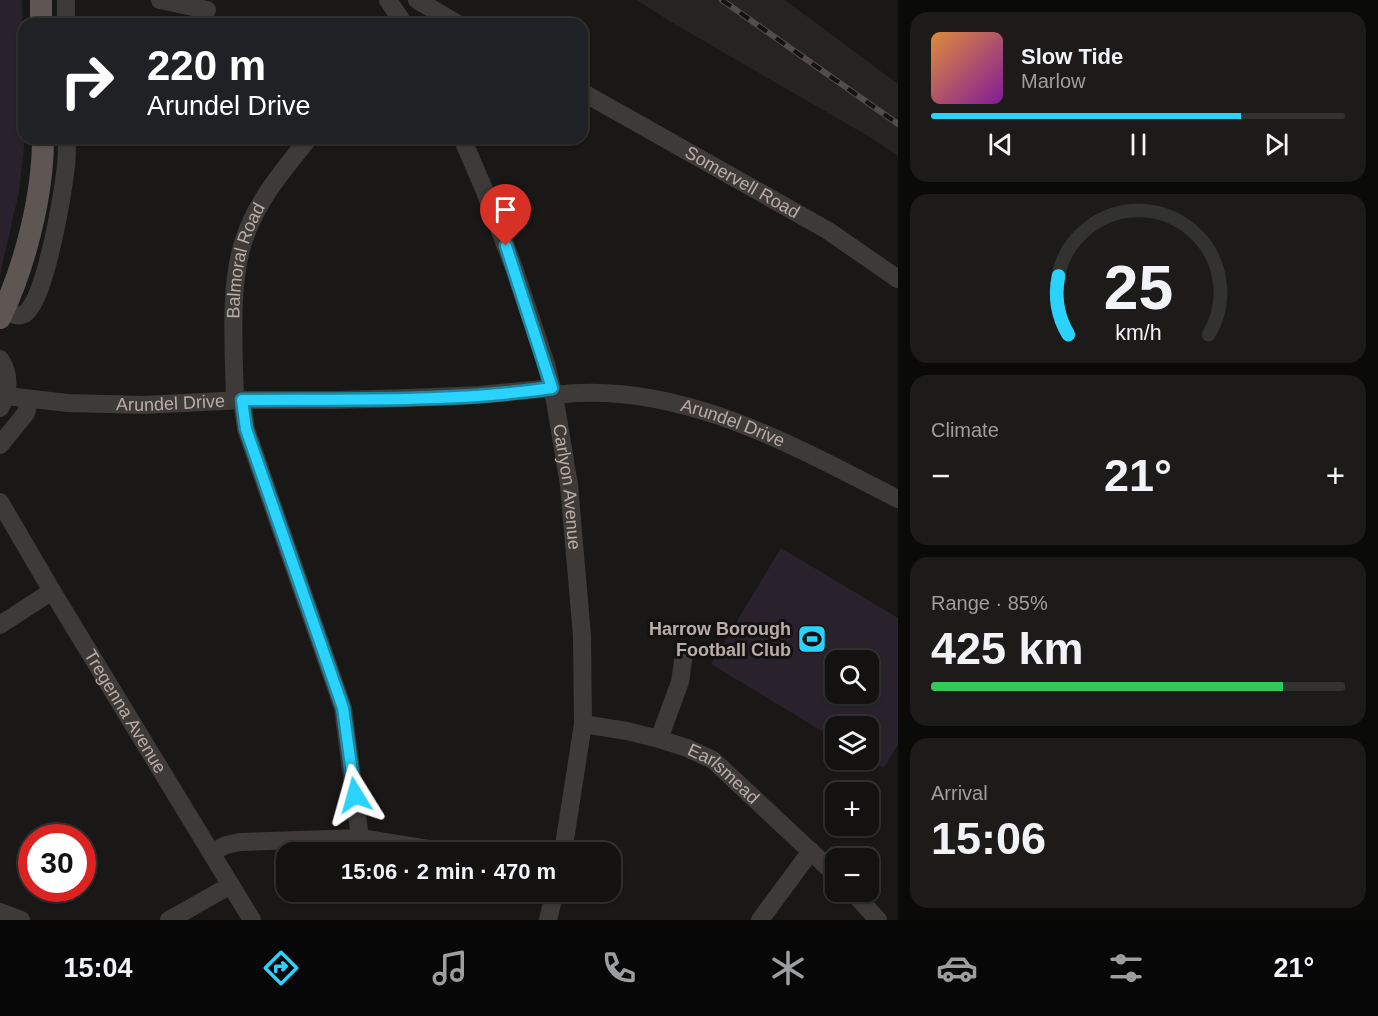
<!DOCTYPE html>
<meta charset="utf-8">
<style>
body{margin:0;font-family:Helvetica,sans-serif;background:#1c1b1a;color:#f1f3f6;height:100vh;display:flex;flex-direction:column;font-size:22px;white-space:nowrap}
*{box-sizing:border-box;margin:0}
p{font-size:20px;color:#9d9e9f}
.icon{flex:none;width:33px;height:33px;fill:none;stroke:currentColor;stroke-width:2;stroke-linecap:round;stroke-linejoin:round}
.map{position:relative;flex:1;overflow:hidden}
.details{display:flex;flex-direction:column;gap:12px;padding:12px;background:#0a0a09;width:480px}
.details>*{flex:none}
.top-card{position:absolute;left:18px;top:18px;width:570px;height:126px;border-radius:18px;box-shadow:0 2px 4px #0004,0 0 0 2px #323231;background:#202124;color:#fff;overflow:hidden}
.tools{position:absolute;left:825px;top:650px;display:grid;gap:12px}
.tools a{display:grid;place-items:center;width:54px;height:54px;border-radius:12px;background:#131211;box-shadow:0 2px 4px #0004,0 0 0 2px #323231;font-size:30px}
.speed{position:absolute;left:18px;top:824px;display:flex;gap:12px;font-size:30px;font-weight:700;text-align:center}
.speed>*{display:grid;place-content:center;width:78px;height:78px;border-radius:50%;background:#131211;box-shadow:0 2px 4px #0004,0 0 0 2px #323231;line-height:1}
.speed .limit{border:9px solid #d22;background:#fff;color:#111}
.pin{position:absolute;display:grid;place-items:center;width:51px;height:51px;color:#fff;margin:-62px -26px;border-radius:50% 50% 50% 0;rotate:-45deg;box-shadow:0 0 6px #0007}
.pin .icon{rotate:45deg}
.me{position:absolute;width:66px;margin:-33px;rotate:352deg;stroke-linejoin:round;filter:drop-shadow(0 0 4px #0008)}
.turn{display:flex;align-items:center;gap:21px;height:126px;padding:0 30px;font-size:27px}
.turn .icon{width:78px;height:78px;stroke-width:2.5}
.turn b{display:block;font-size:42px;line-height:51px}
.big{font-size:45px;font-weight:700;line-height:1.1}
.details .widget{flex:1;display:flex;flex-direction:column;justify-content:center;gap:9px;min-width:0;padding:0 21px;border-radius:18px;background:#1c1b1a}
.details .dial{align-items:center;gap:0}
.dial svg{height:156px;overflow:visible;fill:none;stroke:#323231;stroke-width:7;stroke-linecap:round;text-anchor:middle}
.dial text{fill:#f1f3f6;stroke:none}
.song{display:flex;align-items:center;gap:18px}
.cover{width:72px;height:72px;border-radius:9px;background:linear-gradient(135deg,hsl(30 70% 55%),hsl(290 70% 35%))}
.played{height:6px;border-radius:3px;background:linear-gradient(90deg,#2ad3fd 75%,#323231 75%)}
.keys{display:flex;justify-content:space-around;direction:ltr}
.heat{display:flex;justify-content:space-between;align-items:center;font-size:33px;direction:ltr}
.charge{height:9px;border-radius:4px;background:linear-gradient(90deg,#34c759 85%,#323231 0)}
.trip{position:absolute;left:276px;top:842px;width:345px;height:60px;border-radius:18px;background:#131211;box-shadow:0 2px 4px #0004,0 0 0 2px #323231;font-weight:700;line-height:60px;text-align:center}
.tab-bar{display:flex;height:96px;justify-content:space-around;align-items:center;background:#080707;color:#9d9e9f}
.tab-bar .icon{width:42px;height:42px}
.tab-bar .on{color:#2ad3fd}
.tab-bar b{font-size:27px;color:#f1f3f6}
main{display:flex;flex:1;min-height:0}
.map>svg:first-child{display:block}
.built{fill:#262423}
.green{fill:#29222c;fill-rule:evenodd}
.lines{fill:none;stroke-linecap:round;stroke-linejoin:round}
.minor{stroke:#3e3a37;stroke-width:18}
.major{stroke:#5d5653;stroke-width:22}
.rail-casing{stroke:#534d4a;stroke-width:6}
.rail{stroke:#141312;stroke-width:4;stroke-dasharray:11;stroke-linecap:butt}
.route-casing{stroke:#1b89a4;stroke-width:15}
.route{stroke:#2ad3fd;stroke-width:10}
.labels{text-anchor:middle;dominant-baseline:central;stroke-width:6;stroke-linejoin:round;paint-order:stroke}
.street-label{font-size:18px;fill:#baaca8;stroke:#141312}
.poi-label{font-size:18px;font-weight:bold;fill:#baaca8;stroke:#141312;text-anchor:end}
</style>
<main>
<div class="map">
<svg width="898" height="920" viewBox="0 0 898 920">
<rect width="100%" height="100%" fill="#191817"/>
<!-- built -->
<path class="built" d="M 637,0 L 785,0 L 898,84 L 898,156 L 873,139 L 671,22 Z"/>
<!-- green -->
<path class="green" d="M 0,0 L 22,0 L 25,138 L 19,191 L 0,275 Z
M 781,548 L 898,618 L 898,744 L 884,768 L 868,759 L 868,726 L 836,726 L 835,739 L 711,664 ZM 836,660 L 868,660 L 868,693 L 836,693 Z"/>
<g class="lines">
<!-- minor -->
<g class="minor">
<path d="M 66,0 L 66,24"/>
<path d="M 160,0 L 207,10"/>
<path d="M 388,0 L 404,24"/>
<path d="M 417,0 L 458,24"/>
<path id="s1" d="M 582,92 L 827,230 L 898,279"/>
<path id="s2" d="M 462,138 L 484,189 L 514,268 L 546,364 L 555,401 L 569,485 L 582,636 L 583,724 L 563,852"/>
<path d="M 4,310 C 9,312 16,317 22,315 C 45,308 63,191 66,166 C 67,157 67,147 67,138"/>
<path d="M 0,359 C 10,374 10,392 0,408"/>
<path id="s3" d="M 554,395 C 676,379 793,445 898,499"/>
<path id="s4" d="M 6,396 L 68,403 L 144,405 L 242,400 L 335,400 L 409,398 L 479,395 L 552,388"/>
<path id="s5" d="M 235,400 C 234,350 228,280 246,234 C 259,198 285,168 309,138"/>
<path d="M 242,400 L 246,429 L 343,708 L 360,838"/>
<path d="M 0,445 L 26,413 L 30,399"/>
<path id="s6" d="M 0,502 L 52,591 L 252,920"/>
<path d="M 0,625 L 52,591"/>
<path id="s7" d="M 583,724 L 627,731 L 659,739 L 687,748 L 713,760 L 836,875"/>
<path d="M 659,739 L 680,682 L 684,654"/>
<path d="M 212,852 L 226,845 L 240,842 L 360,838 L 447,852"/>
<path d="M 852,891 L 878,920"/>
<path d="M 0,912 L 21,920"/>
<path d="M 169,920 L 231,885"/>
<path d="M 548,920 L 555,891"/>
<path d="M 760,920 L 811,851"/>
</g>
<!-- major -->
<path class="major" d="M 41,0 L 41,24
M 0,318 C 25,267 43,195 43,138"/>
<!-- rail casing -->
<g class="rail-casing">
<path id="rail" d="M 722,0 L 898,124"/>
</g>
<!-- rail -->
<use href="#rail" class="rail"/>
</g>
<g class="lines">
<!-- route casing -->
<g class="route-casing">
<path id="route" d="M 355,795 L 343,708 L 246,429 L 242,400 C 345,399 450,403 552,388 L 506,246"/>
</g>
<!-- route -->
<use href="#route" class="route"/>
</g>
<!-- icons -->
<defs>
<g id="stadium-square" transform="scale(1.5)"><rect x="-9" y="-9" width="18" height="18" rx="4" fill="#2ad3fd" stroke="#141312"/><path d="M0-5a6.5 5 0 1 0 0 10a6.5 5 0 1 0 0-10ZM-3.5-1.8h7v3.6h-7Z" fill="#111"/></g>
</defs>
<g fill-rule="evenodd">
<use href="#stadium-square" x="812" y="639"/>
</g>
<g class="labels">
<!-- street labels -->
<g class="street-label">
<text stroke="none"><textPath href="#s1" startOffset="184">Somervell Road</textPath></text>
<text stroke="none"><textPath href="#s5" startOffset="141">Balmoral Road</textPath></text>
<text stroke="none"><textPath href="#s4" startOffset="165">Arundel Drive</textPath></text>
<text stroke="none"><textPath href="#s3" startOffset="183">Arundel Drive</textPath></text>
<text stroke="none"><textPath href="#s2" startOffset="366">Carlyon Avenue</textPath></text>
<text stroke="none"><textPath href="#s6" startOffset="244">Tregenna Avenue</textPath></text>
<text stroke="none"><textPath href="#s7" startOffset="152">Earlsmead</textPath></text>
</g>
<!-- poi labels -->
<g class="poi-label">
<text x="791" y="629">Harrow Borough<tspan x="791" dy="21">Football Club</tspan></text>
</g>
</g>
</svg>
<div class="tools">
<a><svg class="icon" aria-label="search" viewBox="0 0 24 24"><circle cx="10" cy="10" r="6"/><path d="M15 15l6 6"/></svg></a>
<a><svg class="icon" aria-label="layers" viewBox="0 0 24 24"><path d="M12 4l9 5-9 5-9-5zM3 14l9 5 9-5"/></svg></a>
<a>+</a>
<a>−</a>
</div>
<div class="speed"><div class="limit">30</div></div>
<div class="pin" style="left:506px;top:246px;background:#d93025"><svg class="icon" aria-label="arrive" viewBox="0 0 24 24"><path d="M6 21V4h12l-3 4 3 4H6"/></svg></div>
<svg class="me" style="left:355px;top:795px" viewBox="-20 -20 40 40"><path d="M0-17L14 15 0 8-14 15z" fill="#2ad3fd" stroke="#fff" stroke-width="4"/></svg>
<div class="trip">15:06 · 2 min · 470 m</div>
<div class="top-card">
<div class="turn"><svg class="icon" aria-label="right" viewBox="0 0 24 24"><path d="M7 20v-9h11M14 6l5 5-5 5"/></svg><div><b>220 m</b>Arundel Drive</div></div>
</div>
</div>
<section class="details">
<div class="widget">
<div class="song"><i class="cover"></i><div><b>Slow Tide</b><p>Marlow</p></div></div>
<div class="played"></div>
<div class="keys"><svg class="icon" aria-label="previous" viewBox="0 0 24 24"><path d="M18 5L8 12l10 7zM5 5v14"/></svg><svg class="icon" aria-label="pause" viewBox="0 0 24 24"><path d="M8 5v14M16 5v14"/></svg><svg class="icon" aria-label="next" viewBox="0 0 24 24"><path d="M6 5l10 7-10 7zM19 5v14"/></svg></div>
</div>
<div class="widget dial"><svg viewBox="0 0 100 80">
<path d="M14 69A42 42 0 1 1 86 69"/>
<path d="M14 69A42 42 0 0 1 9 39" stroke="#2ad3fd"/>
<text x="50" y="56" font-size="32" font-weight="700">25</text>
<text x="50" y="72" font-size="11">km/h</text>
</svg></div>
<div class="widget"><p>Climate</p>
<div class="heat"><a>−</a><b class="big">21°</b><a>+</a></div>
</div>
<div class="widget"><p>Range · 85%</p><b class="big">425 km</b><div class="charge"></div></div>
<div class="widget"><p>Arrival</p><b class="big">15:06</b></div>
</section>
</main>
<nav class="tab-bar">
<b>15:04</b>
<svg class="icon on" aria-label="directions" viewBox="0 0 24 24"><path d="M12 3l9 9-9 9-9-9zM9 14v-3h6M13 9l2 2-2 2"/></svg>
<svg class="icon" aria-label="music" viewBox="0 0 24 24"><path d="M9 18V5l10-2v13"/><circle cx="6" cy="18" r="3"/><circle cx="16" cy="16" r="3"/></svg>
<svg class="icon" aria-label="phone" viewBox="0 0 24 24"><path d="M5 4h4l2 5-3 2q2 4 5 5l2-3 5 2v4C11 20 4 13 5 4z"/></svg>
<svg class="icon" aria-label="climate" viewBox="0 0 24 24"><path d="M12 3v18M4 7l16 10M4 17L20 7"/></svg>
<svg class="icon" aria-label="car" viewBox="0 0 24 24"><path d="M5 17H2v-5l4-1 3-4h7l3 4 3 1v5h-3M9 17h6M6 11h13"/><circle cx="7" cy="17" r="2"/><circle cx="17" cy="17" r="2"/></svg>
<svg class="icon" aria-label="filters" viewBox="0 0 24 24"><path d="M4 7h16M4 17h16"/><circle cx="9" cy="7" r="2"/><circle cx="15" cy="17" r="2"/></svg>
<b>21°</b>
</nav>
